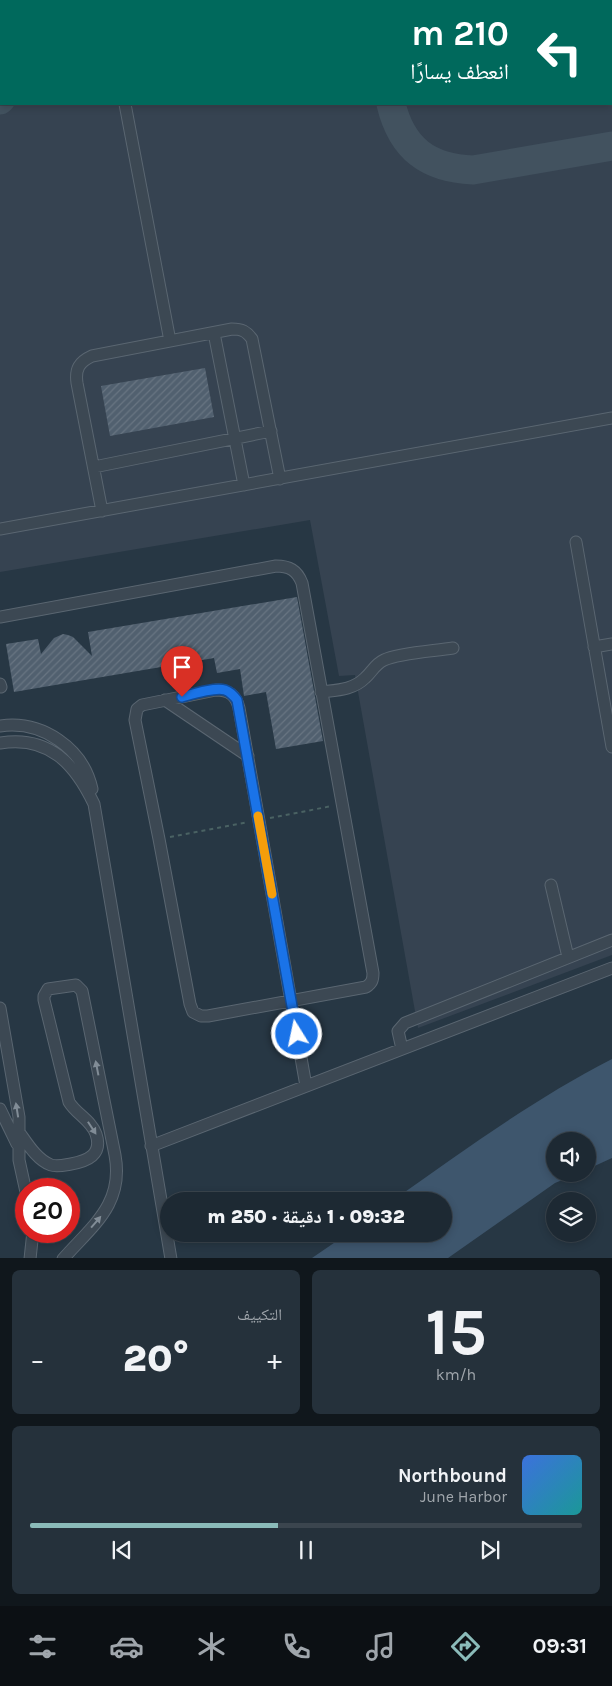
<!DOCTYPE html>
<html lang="ar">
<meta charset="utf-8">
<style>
body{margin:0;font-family:Karla,"Noto Naskh Arabic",sans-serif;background:#25313b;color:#f1f3f6;direction:rtl;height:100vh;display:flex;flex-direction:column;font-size:19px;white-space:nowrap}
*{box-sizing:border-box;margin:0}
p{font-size:16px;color:#a0a6ac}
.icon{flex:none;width:28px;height:28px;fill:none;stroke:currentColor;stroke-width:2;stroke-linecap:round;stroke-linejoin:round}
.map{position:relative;height:1258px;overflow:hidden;direction:ltr}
.details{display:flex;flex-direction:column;gap:12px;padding:12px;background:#10171c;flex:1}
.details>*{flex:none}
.guide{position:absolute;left:0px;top:0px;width:612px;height:105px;box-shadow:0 2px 8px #0003,0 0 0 1px #3b454e;direction:rtl;background:#00695c;color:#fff;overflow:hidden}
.fabs{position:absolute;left:546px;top:1132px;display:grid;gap:10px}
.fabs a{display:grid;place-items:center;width:50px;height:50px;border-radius:50%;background:#1d2933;box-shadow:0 2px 8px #0003,0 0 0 1px #3b454e;font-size:25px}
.speed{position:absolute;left:15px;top:1178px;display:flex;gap:10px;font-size:25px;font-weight:700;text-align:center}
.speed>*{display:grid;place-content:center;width:65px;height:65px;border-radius:50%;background:#1d2933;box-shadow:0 2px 8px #0003,0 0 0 1px #3b454e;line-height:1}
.speed .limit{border:8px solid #d22;background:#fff;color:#111}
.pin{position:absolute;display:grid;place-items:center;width:42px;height:42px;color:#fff;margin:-51px -21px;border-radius:50% 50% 50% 0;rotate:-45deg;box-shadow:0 0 5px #0007}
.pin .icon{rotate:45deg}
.me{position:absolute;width:55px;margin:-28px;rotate:350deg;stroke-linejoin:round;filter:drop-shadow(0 0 4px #0008)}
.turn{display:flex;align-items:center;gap:18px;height:105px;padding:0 20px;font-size:22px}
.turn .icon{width:65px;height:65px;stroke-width:2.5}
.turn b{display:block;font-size:35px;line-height:42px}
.big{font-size:38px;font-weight:800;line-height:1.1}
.details .widget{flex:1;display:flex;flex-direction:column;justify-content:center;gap:8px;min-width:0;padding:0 18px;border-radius:8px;background:#25313b}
.details .dial{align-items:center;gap:0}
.dial b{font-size:65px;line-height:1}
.song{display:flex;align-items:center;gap:15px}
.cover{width:60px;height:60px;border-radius:8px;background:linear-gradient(135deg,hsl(220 70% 55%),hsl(180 70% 35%))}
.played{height:5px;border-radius:2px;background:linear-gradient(90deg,#8bbbb9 45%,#3b454e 45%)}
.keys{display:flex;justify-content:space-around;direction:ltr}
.heat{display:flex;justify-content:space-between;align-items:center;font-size:28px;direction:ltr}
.details .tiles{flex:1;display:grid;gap:12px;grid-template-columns:1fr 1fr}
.widget:last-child{grid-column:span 2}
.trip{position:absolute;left:160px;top:1192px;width:292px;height:50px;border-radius:25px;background:#1d2933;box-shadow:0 2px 8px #0003,0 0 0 1px #3b454e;font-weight:800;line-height:50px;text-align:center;direction:rtl}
.menu{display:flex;height:80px;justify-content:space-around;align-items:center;background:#0c1014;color:#a0a6ac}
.menu .icon{width:35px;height:35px}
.menu .on{color:#8bbbb9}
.menu b{font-size:22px;color:#f1f3f6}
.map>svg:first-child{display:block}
.airport{fill:#364351;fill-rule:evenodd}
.water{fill:#3e566d}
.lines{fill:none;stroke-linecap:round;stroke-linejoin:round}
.taxiway{stroke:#42525f;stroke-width:29}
.building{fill:url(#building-hatch)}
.minor-casing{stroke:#5a6671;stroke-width:13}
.path{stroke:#4a6263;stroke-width:2;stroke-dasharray:4 4;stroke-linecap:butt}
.minor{stroke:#3c4853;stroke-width:11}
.oneway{fill:#818c96}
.route-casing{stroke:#114b97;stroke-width:12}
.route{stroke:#1a73e8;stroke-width:9}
.slow{stroke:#f59e0b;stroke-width:9}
</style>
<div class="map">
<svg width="612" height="1259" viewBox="0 0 612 1259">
<defs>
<pattern id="building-hatch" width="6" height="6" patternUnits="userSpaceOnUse" patternTransform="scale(1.25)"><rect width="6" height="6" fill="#51606f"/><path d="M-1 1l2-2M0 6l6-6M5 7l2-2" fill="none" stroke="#687582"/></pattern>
</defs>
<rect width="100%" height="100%" fill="#273744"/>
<!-- airport -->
<path class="airport" d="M 0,0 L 612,0 L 612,955 L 418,1028 L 355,675 L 339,676 L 310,520 L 0,572 ZM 1,1 L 611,1 L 611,104 L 1,104 Z"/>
<!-- water -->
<path class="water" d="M 612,1059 L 612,1158 L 588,1169 L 588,1141 L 555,1141 L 555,1174 L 577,1174 L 555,1183 L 448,1258 L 312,1258 L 347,1234 L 444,1234 L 444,1201 L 392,1201 C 463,1151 534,1099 612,1059 Z"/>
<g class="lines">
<!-- taxiway -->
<path class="taxiway" d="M 491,1 L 494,0
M 529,1 L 535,0
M 0,100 L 1,99
M 391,104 C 402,149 428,168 473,170 L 612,146"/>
</g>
<!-- building -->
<path class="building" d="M 205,368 L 214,417 L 110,436 L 101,386 Z
M 297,597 L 323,741 L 276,749 L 266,692 L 244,696 L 240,669 L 217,673 L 214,658 L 14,692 L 6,644 L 38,639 L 41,654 L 54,638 L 63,634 L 68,635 L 73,637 L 92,656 L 88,632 Z"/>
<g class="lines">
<!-- minor casing -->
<g class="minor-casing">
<path id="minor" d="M 88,0 L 89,1
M 107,0 L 107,1
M 124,1 L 125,0
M 125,104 L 170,341
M 214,333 L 244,485
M 94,467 L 271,431
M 102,511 L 77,383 C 75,369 79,362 92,356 L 232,329 C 242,329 246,331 252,339 L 280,479
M 0,529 L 612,418
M 576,542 L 612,747
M 0,617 L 276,566 C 289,566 297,570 302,583 L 373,973 C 373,980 372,983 366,987 L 208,1016 L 201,1016 L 193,1012 L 190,1004 L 159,839 L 135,720 L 137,709 L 142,705 L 216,690 C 229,690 236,695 239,708 L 285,967 L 306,1086
M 594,647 L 612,644
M 0,684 L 1,687
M 321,692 C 337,690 353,690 365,678 C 372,672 375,664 384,660 C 399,653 435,651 453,648
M 165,700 L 248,756
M 0,726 C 42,720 83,748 92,789
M 0,743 C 49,735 75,764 94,804 L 171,1259
M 551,885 L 568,957
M 0,1008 L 19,1117 L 19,1160 L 26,1192
M 402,1049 L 398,1031 L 405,1023 L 612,940
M 0,1109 L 17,1144
M 19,1132 C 27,1143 37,1160 51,1165 C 57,1167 65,1165 71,1164 C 87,1161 103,1155 96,1134 C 91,1120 76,1114 69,1102 L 44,1000 L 44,996 L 48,989 L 76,985 L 82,991 L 115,1155 C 124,1204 93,1225 63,1259
M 151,1146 L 612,968
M 30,1259 L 33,1231"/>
</g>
<!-- path -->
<path class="path" d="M 270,818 L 332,806
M 170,837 L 248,822"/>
<!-- minor -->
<use href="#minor" class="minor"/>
</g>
<!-- one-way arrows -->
<defs><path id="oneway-solid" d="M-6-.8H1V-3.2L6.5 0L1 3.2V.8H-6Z" transform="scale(1.25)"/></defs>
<g class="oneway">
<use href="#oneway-solid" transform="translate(97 1068) rotate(-101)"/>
<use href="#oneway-solid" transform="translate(17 1110) rotate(-99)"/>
<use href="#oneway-solid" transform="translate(92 1128) rotate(57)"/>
<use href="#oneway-solid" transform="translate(96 1222) rotate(-49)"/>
</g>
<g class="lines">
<!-- route casing -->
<g class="route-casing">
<path id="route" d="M 182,697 C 193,694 215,687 225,690 C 231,692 234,696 237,700 L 297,1034"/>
</g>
<!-- route -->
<use href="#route" class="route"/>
<!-- slow -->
<path class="slow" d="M 258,816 L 272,894"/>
</g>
</svg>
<div class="fabs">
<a><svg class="icon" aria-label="sound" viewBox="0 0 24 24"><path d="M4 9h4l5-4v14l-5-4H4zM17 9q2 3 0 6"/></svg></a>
<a><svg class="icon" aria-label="layers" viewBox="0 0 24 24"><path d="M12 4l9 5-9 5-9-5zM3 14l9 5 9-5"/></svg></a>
</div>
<div class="speed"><div class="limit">20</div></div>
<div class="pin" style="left:182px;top:697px;background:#d93025"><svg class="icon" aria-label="arrive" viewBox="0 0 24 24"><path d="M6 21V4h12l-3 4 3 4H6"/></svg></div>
<svg class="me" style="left:297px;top:1034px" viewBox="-20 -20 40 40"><circle r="17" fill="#1a73e8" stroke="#fff" stroke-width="3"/><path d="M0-11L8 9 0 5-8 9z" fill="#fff"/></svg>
<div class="trip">09:32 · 1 دقيقة · 250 m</div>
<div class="guide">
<div class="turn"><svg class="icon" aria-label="left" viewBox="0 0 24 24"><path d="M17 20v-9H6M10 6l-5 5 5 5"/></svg><div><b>210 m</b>انعطف يسارًا</div></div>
</div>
</div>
<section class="details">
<div class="tiles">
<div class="widget dial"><b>15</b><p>km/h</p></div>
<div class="widget"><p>التكييف</p>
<div class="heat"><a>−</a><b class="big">20°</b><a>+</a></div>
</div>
<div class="widget">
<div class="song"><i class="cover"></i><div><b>Northbound</b><p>June Harbor</p></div></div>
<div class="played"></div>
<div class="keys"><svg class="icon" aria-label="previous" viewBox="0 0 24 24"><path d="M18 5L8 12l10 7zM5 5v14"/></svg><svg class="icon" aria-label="pause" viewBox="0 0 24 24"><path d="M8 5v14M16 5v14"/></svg><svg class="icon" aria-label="next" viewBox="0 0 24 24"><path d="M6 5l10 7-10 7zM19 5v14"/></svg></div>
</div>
</div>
</section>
<nav class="menu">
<b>09:31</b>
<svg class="icon on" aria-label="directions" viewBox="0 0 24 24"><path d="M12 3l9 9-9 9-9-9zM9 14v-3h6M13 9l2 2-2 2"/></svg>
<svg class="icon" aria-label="music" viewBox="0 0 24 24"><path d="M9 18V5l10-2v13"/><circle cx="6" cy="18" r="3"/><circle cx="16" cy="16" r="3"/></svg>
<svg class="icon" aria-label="phone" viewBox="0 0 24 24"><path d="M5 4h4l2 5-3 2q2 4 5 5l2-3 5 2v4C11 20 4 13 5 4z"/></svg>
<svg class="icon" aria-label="climate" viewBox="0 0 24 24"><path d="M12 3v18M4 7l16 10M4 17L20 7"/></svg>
<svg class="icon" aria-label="car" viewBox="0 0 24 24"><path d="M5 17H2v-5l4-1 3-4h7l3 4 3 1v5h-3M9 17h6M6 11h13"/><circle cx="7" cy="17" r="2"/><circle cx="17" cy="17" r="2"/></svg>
<svg class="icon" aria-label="filters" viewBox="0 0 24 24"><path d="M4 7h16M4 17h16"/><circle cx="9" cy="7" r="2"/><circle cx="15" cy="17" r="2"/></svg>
</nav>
